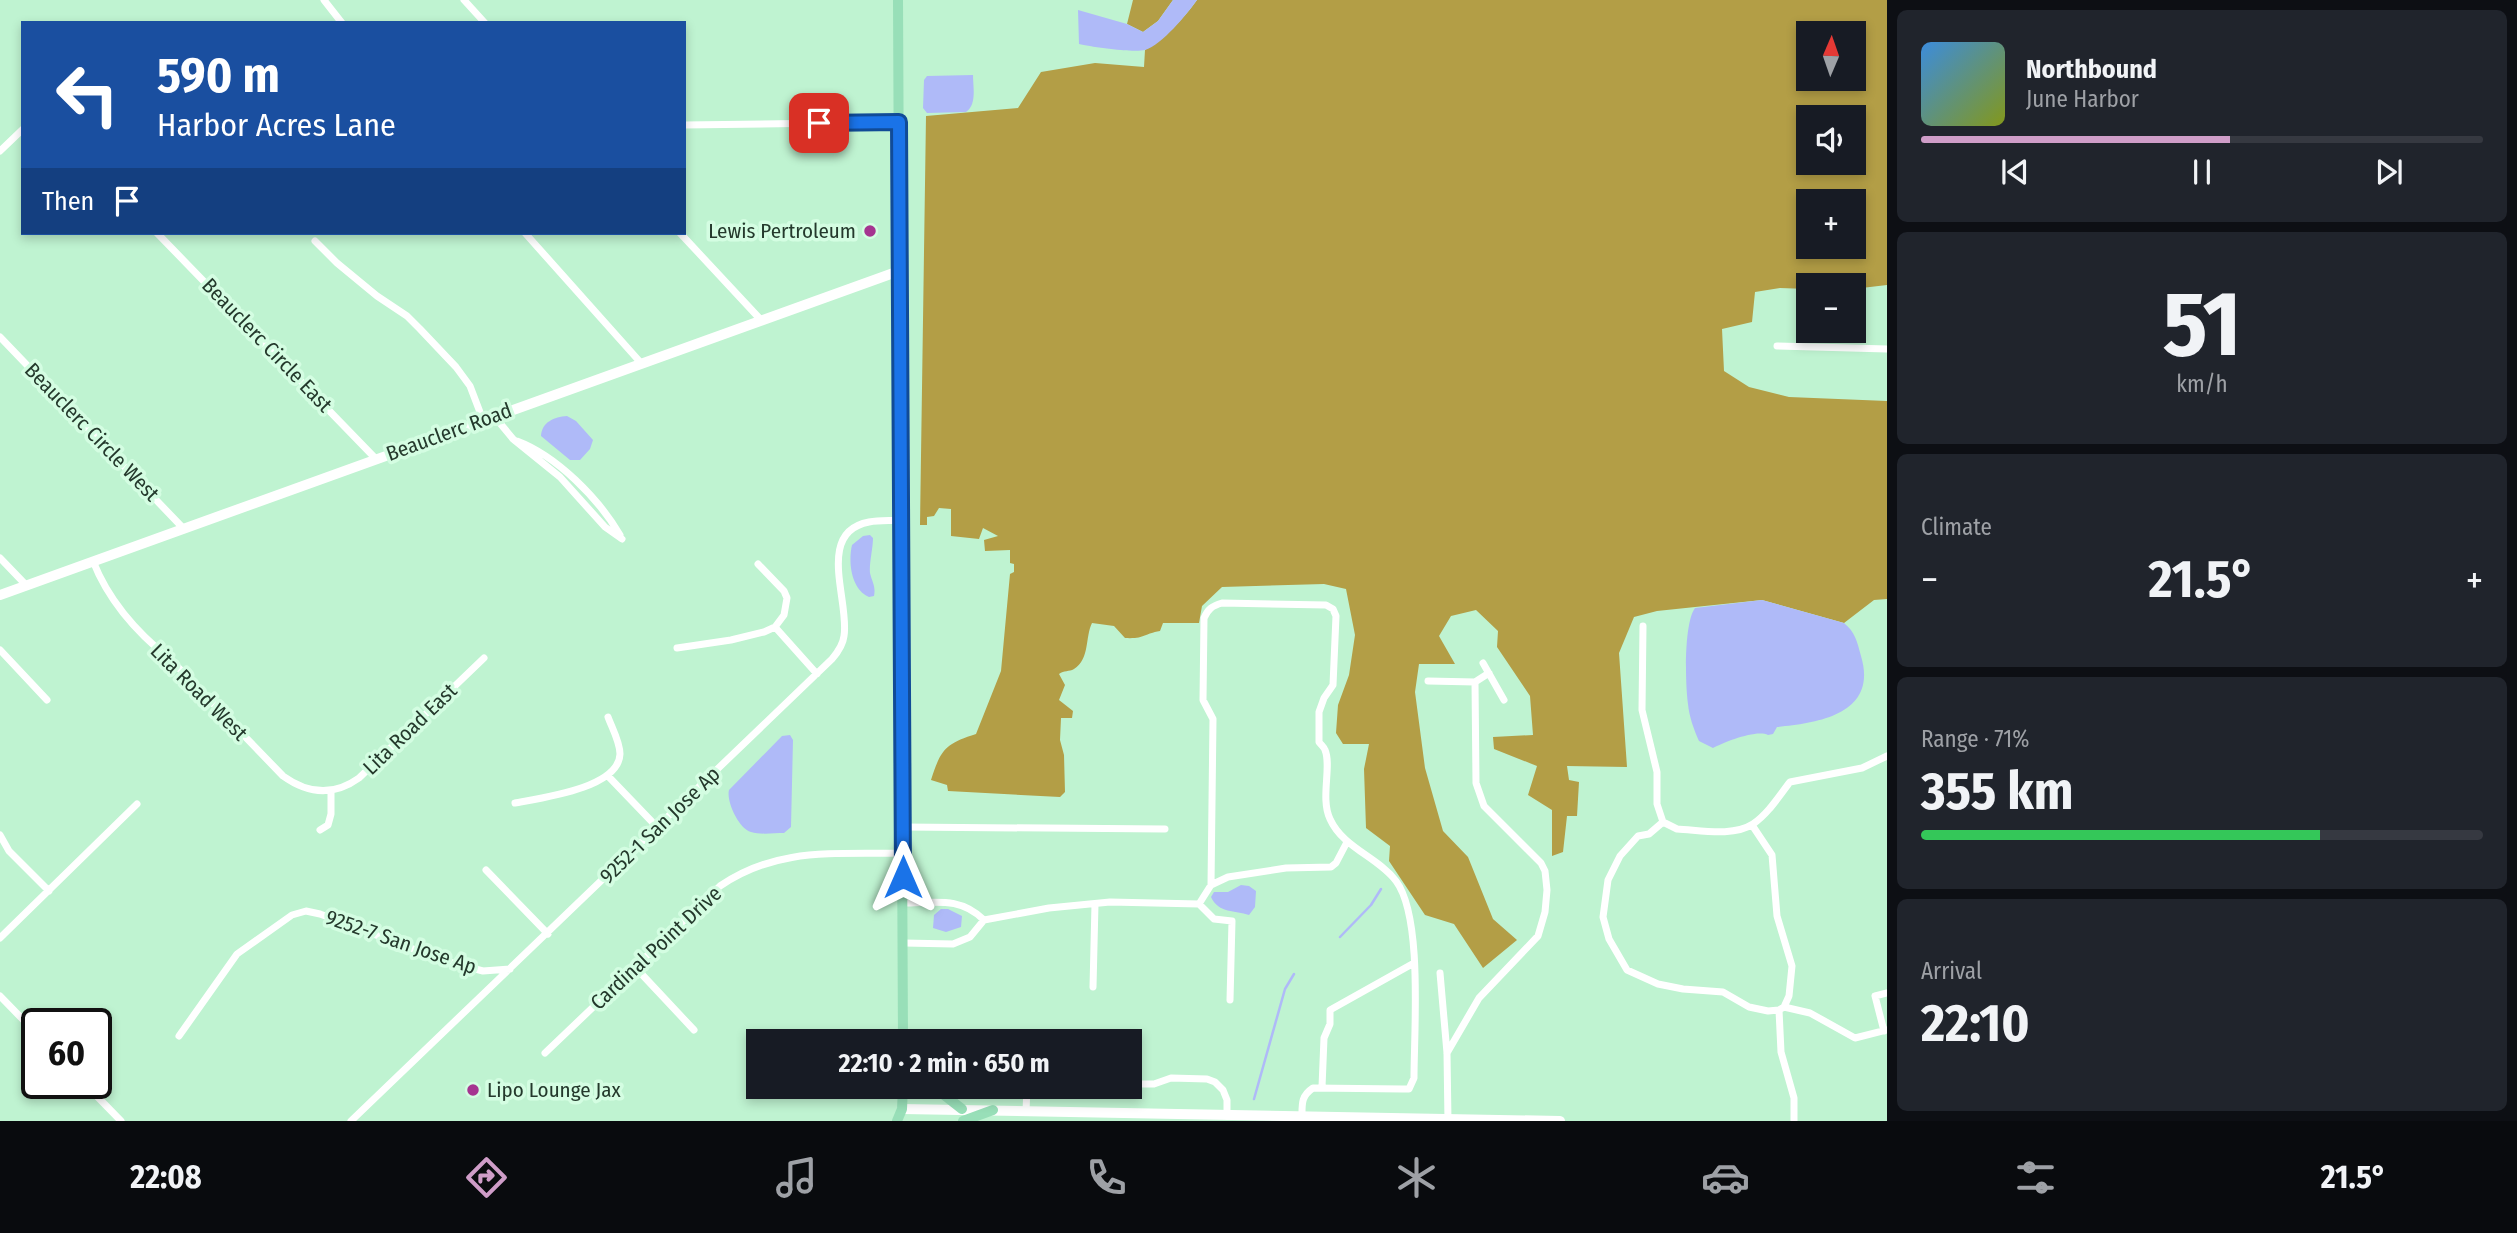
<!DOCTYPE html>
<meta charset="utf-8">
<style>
body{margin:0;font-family:"Fira Sans Condensed",sans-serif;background:#20242c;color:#f1f3f6;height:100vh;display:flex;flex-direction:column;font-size:26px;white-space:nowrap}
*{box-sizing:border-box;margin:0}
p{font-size:23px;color:#9ea1a6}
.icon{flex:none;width:38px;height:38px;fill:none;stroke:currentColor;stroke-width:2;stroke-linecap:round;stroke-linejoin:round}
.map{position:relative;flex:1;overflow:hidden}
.details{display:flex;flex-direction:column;gap:10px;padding:10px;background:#0d0f14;width:630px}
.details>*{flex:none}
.guide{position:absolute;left:21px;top:21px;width:665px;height:214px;border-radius:0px;box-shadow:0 4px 10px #0003;background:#1a4fa0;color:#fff;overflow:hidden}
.needle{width:46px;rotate:2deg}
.fabs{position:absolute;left:1796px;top:21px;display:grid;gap:14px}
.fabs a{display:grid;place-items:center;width:70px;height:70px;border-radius:0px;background:#171b24;box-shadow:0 4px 10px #0003;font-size:35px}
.speed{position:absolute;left:21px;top:1008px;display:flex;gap:14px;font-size:35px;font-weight:700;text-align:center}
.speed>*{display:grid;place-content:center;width:91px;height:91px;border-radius:50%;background:#171b24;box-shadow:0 4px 10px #0003;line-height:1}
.speed .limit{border:4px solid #111;border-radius:10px;background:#fff;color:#111}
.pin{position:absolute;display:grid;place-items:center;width:60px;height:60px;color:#fff;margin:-30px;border-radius:14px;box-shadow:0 4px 10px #0006}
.me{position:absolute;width:77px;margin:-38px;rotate:0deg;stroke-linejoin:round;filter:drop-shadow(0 0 5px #0008)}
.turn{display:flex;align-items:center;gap:24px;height:147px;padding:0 21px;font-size:32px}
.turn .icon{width:91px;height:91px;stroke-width:2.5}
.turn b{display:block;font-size:49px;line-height:60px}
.then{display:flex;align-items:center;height:66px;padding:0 21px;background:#0003;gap:14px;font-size:26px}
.big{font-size:52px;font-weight:700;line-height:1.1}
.details .widget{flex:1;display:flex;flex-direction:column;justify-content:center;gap:10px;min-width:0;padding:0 24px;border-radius:10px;background:#20242c}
.details .dial{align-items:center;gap:0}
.dial b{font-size:91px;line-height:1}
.song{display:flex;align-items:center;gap:21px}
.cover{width:84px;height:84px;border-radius:10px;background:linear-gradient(135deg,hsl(210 70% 55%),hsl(70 70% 35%))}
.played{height:7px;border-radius:4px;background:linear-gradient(90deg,#cf9dc8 55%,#363941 55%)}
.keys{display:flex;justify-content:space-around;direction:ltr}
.heat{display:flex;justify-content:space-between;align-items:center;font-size:38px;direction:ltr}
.charge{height:10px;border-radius:5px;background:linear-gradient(90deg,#34c759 71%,#363941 0)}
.trip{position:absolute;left:746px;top:1029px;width:396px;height:70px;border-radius:0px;background:#171b24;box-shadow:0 4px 10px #0003;font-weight:700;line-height:70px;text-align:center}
.dock{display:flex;height:112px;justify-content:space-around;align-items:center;background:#090b0e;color:#9ea1a6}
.dock .icon{width:49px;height:49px}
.dock .active{color:#cf9dc8}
.dock b{font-size:32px;color:#f1f3f6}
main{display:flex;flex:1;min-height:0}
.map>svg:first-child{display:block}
.forest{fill:#b39e46;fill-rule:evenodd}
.water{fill:#afbaf8}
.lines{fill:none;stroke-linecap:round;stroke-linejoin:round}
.stream{stroke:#afbaf8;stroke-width:2.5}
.street{stroke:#fff;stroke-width:7}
.secondary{stroke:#fff;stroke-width:10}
.primary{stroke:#98dfb8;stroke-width:10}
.route-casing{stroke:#114b97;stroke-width:18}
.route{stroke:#1a73e8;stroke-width:12}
.poi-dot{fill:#a53490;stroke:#d4fde2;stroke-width:2.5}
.labels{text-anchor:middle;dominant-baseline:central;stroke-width:7;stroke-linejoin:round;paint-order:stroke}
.poi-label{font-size:21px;fill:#24392c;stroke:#d4fde2;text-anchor:end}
.street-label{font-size:21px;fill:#24392c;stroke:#d4fde2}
</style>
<main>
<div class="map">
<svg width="1887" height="1121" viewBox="0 0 1887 1121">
<rect width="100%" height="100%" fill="#bff3d1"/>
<!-- forest -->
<path class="forest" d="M 1133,0 L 1173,0 L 1158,21 L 1143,32 L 1127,24 Z
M 1197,0 L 1887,0 L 1887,285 L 1853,289 L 1853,285 L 1808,285 L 1808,289 L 1780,288 L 1755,292 L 1752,322 L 1722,329 L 1724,371 L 1749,387 L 1789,397 L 1887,401 L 1887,599 L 1874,600 L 1844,623 L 1762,600 L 1657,611 L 1634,617 L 1619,653 L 1627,767 L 1567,766 L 1569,780 L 1579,782 L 1577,816 L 1567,816 L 1563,852 L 1552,856 L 1552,810 L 1528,795 L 1537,766 L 1494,749 L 1493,737 L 1533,735 L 1530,696 L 1497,647 L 1498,631 L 1476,610 L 1451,616 L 1439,636 L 1455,664 L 1419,664 L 1415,692 L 1425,768 L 1443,831 L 1468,857 L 1493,919 L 1517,940 L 1483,968 L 1454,924 L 1425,915 L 1389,861 L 1390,846 L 1366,828 L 1364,769 L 1369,744 L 1343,744 L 1336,733 L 1338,705 L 1349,675 L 1355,635 L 1346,589 L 1324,584 L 1222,587 L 1202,606 L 1199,623 L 1163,623 L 1160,631 C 1143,634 1145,639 1125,638 L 1114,626 L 1092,623 C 1085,637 1090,659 1074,669 C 1069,672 1064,670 1059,674 L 1065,685 L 1059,700 L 1073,711 L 1072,718 L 1061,718 L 1060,740 L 1064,755 L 1065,792 L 1060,797 L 948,791 L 947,785 L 931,780 C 941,749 945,744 976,734 L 1001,671 L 1010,574 L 1014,572 L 1014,564 L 1010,563 L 1010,550 L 985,551 L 984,540 L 998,536 L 983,528 L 979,539 L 951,536 L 951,509 L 939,508 L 934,516 L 927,517 L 927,525 L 920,525 L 926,116 L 1018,108 L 1041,72 L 1095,63 L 1144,67 L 1145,50 C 1166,36 1183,20 1197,0 ZM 1808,33 L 1853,33 L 1853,79 L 1808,79 ZM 1808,117 L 1853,117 L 1853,163 L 1808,163 ZM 1808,201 L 1853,201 L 1853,247 L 1808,247 Z"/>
<!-- water -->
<path class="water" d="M 1173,0 L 1197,0 C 1187,14 1162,45 1145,50 C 1134,53 1092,47 1079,44 L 1078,10 L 1127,24 L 1143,32 L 1158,21 Z
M 973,75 C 973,87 977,105 966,112 L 927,113 L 923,108 L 924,80 L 927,76 Z
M 567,416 L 576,421 L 593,440 L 590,449 L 580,460 L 570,460 L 541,436 C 542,422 554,417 567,416 Z
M 870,535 L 873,538 C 873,548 869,564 870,573 C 872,582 876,586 874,596 L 869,597 C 851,589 848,562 852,545 L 863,536 Z
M 1762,600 L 1844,623 C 1855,632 1857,641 1861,656 C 1878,713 1821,723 1777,727 L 1773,734 L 1768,735 C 1757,729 1724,742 1713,748 L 1699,741 C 1694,730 1689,716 1688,704 C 1685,682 1684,623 1695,608 Z
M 790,735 L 793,740 L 791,827 L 784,833 C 774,833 760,835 751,832 C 739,829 726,801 729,790 L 782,736 Z
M 1241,885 L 1249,886 L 1256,891 L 1255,907 L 1249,915 C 1235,910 1219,914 1211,897 L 1214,892 L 1228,892 Z
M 941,909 L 948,909 L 962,916 L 961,927 L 946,932 L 933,928 L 934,915 Z"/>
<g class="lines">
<!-- stream -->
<path class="stream" d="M 1340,937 L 1371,905 L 1381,889
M 1254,1099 L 1285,989 L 1294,974"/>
<!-- street -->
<path class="street" d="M 324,0 L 342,23
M 464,0 L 485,23
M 684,125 L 899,122
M 0,151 L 23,129
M 157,233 L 376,459
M 525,233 L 641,363
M 680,233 L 761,320
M 315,241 L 337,263 L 377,296 L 407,316 L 420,329 L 456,367 L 470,386 L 483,420
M 0,337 L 183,528
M 1777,346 L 1887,349
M 494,416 L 513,439 L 560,477 L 605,527 L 622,539
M 517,441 C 557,456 599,499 620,535
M 0,558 L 26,585
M 93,561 C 109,602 137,633 171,660 L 283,776 C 308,794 334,796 359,778 L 484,658
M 1643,626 L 1642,710 L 1657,772 L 1657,804 L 1663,822 L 1677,829 C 1700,830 1733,837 1753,824 C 1768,814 1779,796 1790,782 L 1862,768 L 1887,756
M 775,627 L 817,674
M 677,648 L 731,640 L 764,632 L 775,627 L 784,615 L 787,598 L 784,591 L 758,564
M 0,650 L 47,700
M 1483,663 L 1504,700
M 1428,681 L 1475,682 L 1489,673
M 608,776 L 657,827
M 515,803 C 542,798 619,788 620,754 C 620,742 612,728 608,717
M 1663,822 L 1649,834 L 1638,836 L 1620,856 L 1608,880 L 1603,917 L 1609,939 L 1627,970 L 1658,984 L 1683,989 L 1723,992 L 1749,1007 L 1768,1011 L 1779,1010 L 1784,1007 L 1789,996 L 1792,966 L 1777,916 L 1772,855 L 1752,825
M 903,827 L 1165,829
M 320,830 L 328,825 L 331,814 L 331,792
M 0,835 L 9,851 L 49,891
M 486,870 L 548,934
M 1211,885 L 1213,719 L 1203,700 L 1204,618 C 1208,609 1212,606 1222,603 L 1326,605 L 1333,609 L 1336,616 L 1333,685 L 1324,698 L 1319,712 L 1319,742 C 1321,745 1324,747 1325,750 C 1332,766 1320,798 1330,819 C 1343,848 1378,857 1396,881 C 1423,917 1414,1031 1414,1078 L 1409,1089 L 1403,1089 L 1313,1088 C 1301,1096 1302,1104 1302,1117
M 903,903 C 935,903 960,896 984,920
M 1199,904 L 1214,919 L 1232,921 L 1230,1000
M 0,938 L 137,804
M 904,943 L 953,944 L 970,937 L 984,920 L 1049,908 L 1110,902 L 1199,904 L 1211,885 L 1228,877 L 1286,868 L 1331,867 L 1336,863 L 1347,842
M 635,967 L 694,1030
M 1440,973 L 1447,1053 L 1448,1121
M 1093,987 L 1095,904
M 0,996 L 37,1034
M 1784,1007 L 1810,1013 L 1855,1038 L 1887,1030
M 1779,1010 L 1781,1052 L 1794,1098 L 1794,1121
M 1884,1031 L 1875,996 L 1887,993
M 179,1036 L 237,954 L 292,915 L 306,911 L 320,914 L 445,961 L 483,971 L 510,969
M 545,1053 L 720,886 C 779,846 835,855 903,853
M 1447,1053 L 1479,998 L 1538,936 L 1545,912 L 1547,890 L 1545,871 L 1541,863 L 1484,806 L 1476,783 L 1475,682
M 84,1083 L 121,1121
M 1129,1084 L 1154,1084 L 1171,1078 L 1207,1079 L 1215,1082 L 1223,1090 L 1227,1100 L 1227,1116
M 1322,1087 L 1324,1038 L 1330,1024 L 1330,1010 L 1414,963
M 1026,1111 L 1027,1087
M 351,1121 L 832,659 C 838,652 843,645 844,636 C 850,602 815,532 869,522 C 880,520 891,521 902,520"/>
<!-- secondary -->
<path class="secondary" d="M 0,595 L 899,271
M 902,1109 L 1560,1121"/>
<!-- primary -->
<path class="primary" d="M 898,0 L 903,1041
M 934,1087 L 962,1109
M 897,1121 L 902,1109 L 903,1087
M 963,1121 L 993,1110"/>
</g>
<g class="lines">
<!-- route casing -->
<g class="route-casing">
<path id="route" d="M 819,123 L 899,122 L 903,877"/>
</g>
<!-- route -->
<use href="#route" class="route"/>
</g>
<!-- markers -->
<g class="poi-dot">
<circle cx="870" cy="231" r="7"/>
<circle cx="473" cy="1090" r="7"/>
</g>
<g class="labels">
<!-- poi labels -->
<g class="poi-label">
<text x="856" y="231">Lewis Pertroleum</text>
<text x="487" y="1090" text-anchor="start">Lipo Lounge Jax</text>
</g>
<!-- street labels -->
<g class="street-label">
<text transform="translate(267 345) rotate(46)">Beauclerc Circle East</text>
<text transform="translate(92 432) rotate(46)">Beauclerc Circle West</text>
<text transform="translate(449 432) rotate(-20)">Beauclerc Road</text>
<text transform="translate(199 692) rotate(45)">Lita Road West</text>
<text transform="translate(410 729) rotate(-44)">Lita Road East</text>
<text transform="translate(660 825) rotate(-44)">9252-1 San Jose Ap</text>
<text transform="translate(401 942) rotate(19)">9252-7 San Jose Ap</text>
<text transform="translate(656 948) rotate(-43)">Cardinal Point Drive</text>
</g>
</g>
</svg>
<div class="fabs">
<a><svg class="needle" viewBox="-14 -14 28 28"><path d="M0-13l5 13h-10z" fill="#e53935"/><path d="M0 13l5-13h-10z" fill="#9ea1a6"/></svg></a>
<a><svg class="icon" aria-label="sound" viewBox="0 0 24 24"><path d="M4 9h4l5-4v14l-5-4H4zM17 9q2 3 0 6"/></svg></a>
<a>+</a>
<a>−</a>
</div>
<div class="speed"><div class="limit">60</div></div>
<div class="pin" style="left:819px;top:123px;background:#d93025"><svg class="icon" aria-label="arrive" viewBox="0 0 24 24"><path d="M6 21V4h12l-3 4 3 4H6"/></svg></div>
<svg class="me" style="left:903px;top:877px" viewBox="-20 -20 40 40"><path d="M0-17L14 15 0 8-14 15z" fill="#1a73e8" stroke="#fff" stroke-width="4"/></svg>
<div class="trip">22:10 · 2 min · 650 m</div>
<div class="guide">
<div class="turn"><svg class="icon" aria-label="left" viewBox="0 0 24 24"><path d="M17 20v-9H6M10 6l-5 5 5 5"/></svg><div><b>590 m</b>Harbor Acres Lane</div></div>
<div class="then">Then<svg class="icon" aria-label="arrive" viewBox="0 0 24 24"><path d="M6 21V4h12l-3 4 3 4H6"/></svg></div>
</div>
</div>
<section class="details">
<div class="widget">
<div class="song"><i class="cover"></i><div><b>Northbound</b><p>June Harbor</p></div></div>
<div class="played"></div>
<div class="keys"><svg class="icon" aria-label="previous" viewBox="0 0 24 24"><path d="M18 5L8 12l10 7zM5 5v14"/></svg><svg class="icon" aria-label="pause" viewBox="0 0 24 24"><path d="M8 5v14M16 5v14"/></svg><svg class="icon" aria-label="next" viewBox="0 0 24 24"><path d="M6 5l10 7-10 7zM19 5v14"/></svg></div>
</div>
<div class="widget dial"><b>51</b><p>km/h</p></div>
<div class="widget"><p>Climate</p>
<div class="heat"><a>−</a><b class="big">21.5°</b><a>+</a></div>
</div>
<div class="widget"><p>Range · 71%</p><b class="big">355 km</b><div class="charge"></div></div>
<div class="widget"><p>Arrival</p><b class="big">22:10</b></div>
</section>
</main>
<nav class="dock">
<b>22:08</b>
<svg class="icon active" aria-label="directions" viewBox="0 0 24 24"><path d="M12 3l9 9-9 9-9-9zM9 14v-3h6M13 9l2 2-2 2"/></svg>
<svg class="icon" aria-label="music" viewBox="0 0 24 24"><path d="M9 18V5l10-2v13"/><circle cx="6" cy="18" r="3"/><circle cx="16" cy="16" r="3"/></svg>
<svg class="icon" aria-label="phone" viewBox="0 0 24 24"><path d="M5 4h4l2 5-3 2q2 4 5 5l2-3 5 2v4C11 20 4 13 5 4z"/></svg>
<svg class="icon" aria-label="climate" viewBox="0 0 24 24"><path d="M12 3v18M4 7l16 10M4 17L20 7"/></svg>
<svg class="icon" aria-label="car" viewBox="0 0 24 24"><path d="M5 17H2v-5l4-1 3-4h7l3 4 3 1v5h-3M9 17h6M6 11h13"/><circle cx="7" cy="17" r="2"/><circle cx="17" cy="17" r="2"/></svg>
<svg class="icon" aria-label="filters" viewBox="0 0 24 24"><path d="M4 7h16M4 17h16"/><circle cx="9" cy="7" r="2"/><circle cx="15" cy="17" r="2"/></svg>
<b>21.5°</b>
</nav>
